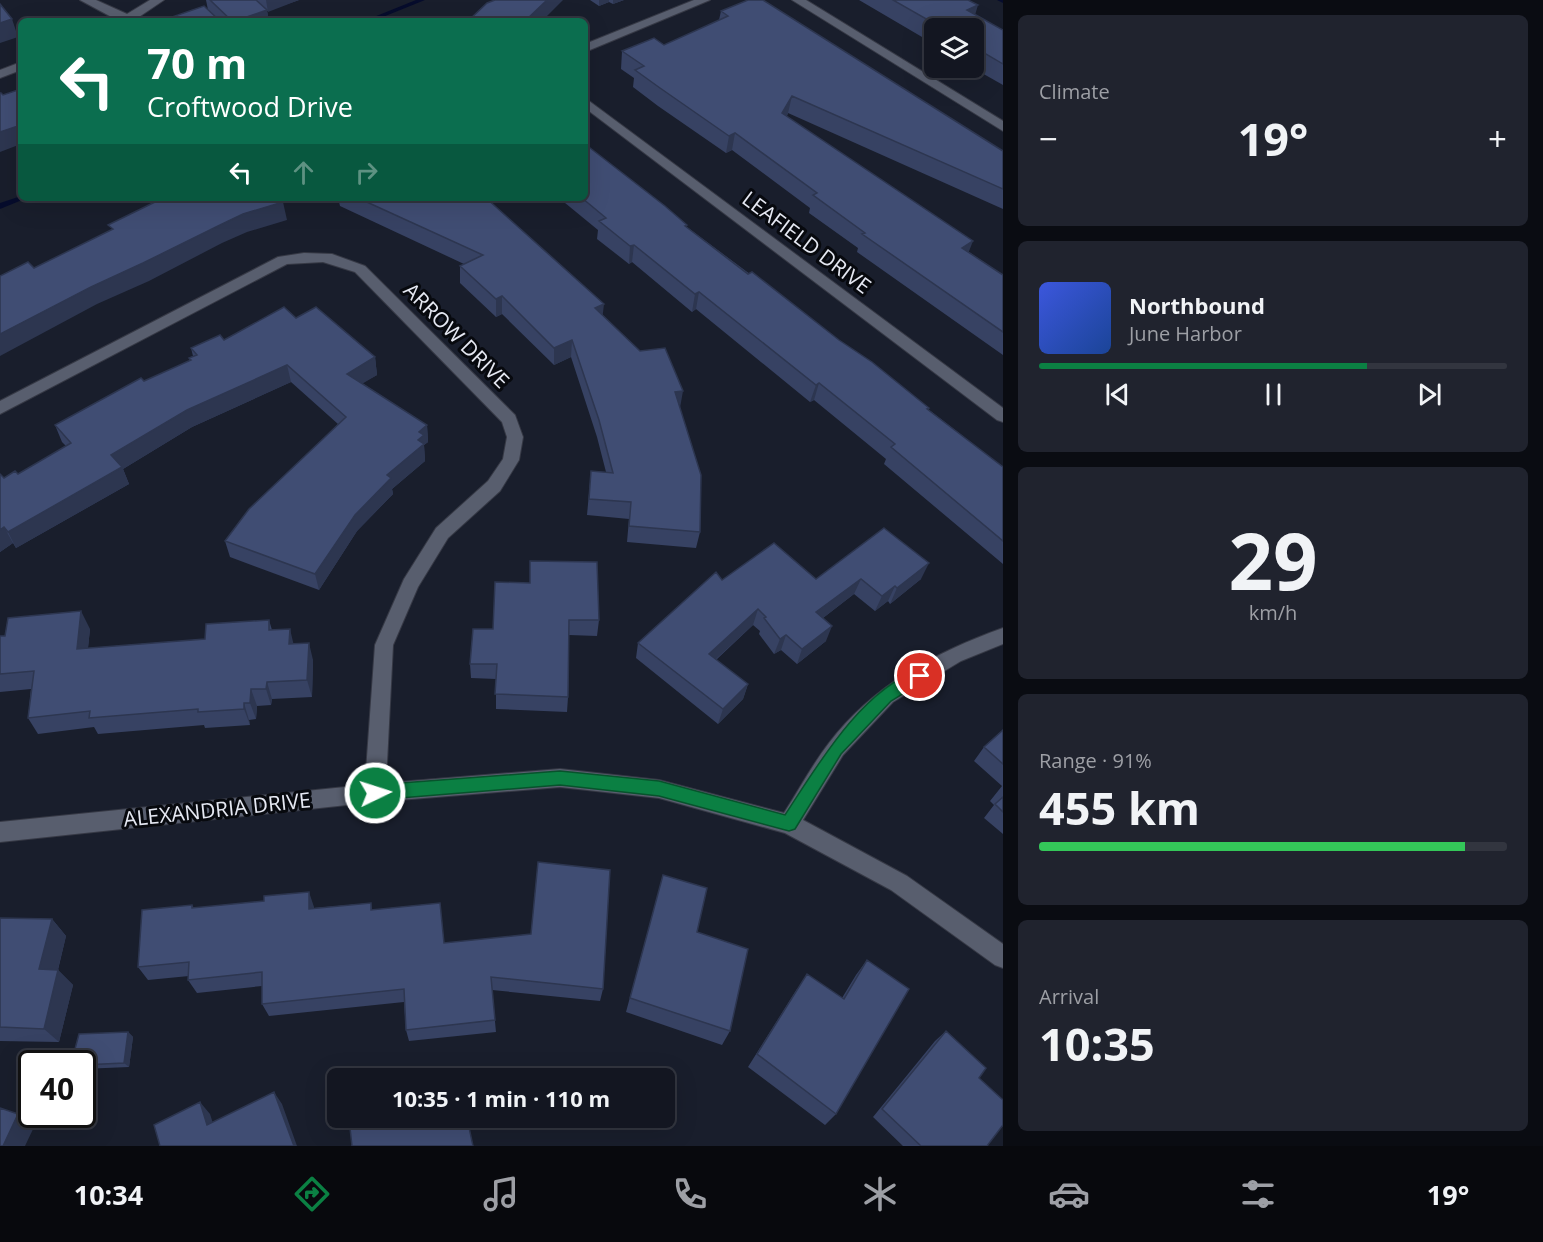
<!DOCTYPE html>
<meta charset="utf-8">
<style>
body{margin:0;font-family:"Open Sans",sans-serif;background:#20232e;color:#f1f3f6;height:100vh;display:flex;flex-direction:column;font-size:22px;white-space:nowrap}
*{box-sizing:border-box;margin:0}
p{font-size:20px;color:#9d9fa5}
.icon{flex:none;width:33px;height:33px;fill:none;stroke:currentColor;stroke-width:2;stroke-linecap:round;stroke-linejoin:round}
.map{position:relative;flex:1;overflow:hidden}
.details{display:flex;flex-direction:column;gap:15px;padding:15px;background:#0a0c12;width:540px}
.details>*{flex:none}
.banner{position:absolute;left:18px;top:18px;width:570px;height:183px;border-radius:9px;box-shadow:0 6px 24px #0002,0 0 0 2px #32353f;background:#0b6e4f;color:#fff;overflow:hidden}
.fabs{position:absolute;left:924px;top:18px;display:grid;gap:12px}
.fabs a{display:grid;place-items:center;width:60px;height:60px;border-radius:9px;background:#131621;box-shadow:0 6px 24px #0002,0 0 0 2px #32353f;font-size:30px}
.speed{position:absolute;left:18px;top:1050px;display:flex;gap:12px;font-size:30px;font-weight:700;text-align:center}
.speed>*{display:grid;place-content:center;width:78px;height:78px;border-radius:50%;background:#131621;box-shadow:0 6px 24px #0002,0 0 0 2px #32353f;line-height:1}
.speed .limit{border:3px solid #111;border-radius:9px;background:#fff;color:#111}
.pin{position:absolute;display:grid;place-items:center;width:51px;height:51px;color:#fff;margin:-26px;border:3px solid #fff;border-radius:50%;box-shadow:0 2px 6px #0007}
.me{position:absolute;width:66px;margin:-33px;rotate:86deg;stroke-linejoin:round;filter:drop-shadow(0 0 4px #0008)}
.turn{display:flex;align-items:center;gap:21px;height:126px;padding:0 30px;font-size:27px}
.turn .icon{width:78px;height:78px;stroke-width:2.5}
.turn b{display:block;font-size:42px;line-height:51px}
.lanes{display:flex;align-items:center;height:57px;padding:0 30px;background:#0003;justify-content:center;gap:30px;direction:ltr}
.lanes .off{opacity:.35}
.big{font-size:45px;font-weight:700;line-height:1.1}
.details .widget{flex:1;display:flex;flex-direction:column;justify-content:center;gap:9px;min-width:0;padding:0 21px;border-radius:9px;background:#20232e}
.details .dial{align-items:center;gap:0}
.dial b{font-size:78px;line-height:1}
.song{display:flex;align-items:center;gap:18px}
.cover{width:72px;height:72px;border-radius:9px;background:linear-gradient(135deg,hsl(230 70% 55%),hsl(220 70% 35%))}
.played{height:6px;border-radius:3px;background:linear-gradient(90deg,#0b8043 70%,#32353f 70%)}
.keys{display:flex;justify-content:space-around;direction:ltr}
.heat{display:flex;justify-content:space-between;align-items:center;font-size:33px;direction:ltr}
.charge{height:9px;border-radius:4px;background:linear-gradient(90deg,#34c759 91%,#32353f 0)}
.trip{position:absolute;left:327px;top:1068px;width:348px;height:60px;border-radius:9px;background:#131621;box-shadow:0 6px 24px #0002,0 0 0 2px #32353f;font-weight:700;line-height:60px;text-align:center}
.menu{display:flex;height:96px;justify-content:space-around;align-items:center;background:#08090d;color:#9d9fa5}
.menu .icon{width:42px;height:42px}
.menu .current{color:#0b8043}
.menu b{font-size:27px;color:#f1f3f6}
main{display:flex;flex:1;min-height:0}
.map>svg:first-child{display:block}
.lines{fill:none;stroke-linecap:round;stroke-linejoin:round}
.stream{fill:#060c2c;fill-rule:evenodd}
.minor-casing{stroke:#363945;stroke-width:2}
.minor{fill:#585e6e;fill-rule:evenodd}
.wall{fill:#374263}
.shaded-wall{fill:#2d3650}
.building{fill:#404d73;stroke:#2d3650;stroke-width:1.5}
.route{fill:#0b8043;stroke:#07532c;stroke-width:1.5}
.labels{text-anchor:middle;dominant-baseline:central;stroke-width:6;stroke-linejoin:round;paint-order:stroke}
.street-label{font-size:21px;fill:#e5e8f2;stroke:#07090e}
</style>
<main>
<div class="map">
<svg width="1003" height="1146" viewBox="0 0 1003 1146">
<rect width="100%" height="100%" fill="#191e2c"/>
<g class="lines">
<!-- stream -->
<path class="stream" d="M 416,0 L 425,0 L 373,21 L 364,21 Z
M 997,0 L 1003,0 L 1003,3 Z
M 21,196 L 21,198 L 27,198 L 0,209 L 0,203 Z"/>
<!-- minor casing -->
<g class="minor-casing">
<path id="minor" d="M 80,0 L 96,0 L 127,14 L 150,0 L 164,0 L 133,21 L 119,21 Z
M 694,0 L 710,0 L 585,52 L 585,44 Z
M 792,0 L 806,0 L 1003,121 L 1003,131 Z
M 21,62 L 21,70 L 0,78 L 0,70 Z
M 585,98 L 1003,408 L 1003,422 L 997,420 L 585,108 Z
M 304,253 L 332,254 L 365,266 L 515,415 L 523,437 L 519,460 L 500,491 L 448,538 L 418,587 L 393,645 L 386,783 L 560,769 L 659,780 L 784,813 C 799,790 812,765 829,743 C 873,685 936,652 1003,628 L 1003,644 L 961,661 L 893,702 L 843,755 L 803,820 L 907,876 L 1003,944 L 1003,968 L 995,965 L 891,890 L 785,833 L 659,798 L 560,787 L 375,802 L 0,842 L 0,822 L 365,785 L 375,645 L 404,579 L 436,528 L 488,481 L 503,459 L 507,437 L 502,422 L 355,272 L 323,262 L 287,264 L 0,414 L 0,401 L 278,257 Z"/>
</g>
<!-- minor -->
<use href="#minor" class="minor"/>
</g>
<!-- wall -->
<path class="wall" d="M 206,0 L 299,0 L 267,11 L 269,21 L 169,21 L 169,18 L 208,10 Z
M 590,0 L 624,0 L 613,4 L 609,2 L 599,6 Z
M 859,0 L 968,0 L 975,15 L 1003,30 L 1003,85 L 973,68 L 974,28 L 934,28 L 934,44 Z
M 721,11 L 1003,151 L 1003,209 L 788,113 L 787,116 L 969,252 L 1003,275 L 1003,355 L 857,252 L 858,248 L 809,213 L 810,208 L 732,150 L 726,153 L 658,106 L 633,87 L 634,78 L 621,69 L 622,51 L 664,45 L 719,20 Z
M 338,198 L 486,198 L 603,316 L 680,407 L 700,532 L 696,548 L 627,542 L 629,519 L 587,515 L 591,471 L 606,472 L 597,437 L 571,357 L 554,365 L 502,314 L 496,317 L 460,283 L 460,266 L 464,264 L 340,206 Z
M 559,198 L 585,198 L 687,227 L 929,408 L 928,409 L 1003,467 L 1003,564 L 884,464 L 886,459 L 814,400 L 810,402 L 696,309 L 692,312 L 632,262 L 629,264 L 597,239 L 598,230 Z
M 296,318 L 375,357 L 377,375 L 362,383 L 427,425 L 428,442 L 424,445 L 425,461 L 392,489 L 393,494 L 357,531 L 319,590 L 230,557 L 225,541 L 338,424 L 291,382 L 192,427 L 123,469 L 129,484 L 16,548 L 13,543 L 0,552 L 4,478 L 18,474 L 66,446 L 62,442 L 55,425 L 144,381 L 190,361 L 189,358 L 193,356 L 191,348 L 224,340 Z
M 530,561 L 599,620 L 597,636 L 569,635 L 568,697 L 567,712 L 496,709 L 496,679 L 471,678 L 470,664 L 493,629 L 530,583 Z
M 816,579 L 921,579 L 890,604 L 888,601 L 875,611 L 854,594 L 823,618 L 826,641 L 797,664 L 781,650 L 774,654 L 759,634 L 760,631 L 753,625 L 716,660 L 748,684 L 743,699 L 718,724 L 636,658 L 638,643 Z
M 269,620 L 272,630 L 293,644 L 313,660 L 312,697 L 272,699 L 271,705 L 257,706 L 256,719 L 249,720 L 250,725 L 205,728 L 204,725 L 98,734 L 94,727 L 38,734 L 28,718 L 31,689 L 0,692 L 0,636 L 90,629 L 88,648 L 205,639 Z
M 1003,730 L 1003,834 L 984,818 L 994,805 L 990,801 L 1002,786 L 974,761 L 984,747 Z
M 663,875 L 697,932 L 730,1031 L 722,1045 L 626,1012 Z
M 371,903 L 372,910 L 444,943 L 603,989 L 600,1001 L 492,990 L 496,1032 L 409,1041 L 406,1030 L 404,1002 L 269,1016 L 262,1004 L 262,986 L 197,993 L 188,980 L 189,976 L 148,980 L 138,967 L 192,905 L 194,908 L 314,907 L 314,908 Z
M 0,918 L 52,919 L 66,936 L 58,970 L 73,985 L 59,1042 L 0,1041 Z
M 867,960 L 836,1114 L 825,1125 L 748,1067 L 797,989 L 842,998 L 856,975 Z
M 946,1031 L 979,1078 L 987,1146 L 903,1146 L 873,1117 L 935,1041 Z
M 128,1032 L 133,1037 L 129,1067 L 82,1069 L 82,1064 Z"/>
<!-- shaded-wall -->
<path class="shaded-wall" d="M 266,0 L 299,0 L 268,12 Z
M 547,0 L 563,0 L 542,21 L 525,21 Z
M 599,0 L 609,0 L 609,2 L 599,6 Z
M 613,0 L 624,0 L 613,4 Z
M 978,5 L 973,22 L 967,10 Z
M 267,10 L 269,21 L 235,21 Z
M 12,19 L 18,37 L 0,43 L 0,23 Z
M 792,96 L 788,113 L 779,130 L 782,113 Z
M 21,125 L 21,144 L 0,152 L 0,132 Z
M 735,133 L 732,150 L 726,153 L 729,136 Z
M 283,202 L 287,220 L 247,232 L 222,243 L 149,281 L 97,304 L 0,356 L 0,334 L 91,287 L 218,226 L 243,214 Z
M 973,241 L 966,259 L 962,248 Z
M 634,245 L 632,262 L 629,264 L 630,246 Z
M 699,292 L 696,309 L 692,312 L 695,294 Z
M 502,296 L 502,314 L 496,317 L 496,299 Z
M 604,304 L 602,321 L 595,308 Z
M 572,340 L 571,357 L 554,365 L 554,348 Z
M 375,357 L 377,375 L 350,391 L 347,374 Z
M 287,365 L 291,382 L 192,427 L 123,469 L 129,484 L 16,548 L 8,532 L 111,455 L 187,410 Z
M 819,383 L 814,400 L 810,402 L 816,385 Z
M 683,391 L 680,408 L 675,392 Z
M 427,425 L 428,442 L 424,445 L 425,461 L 392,489 L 393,494 L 357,531 L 319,590 L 315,574 L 355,515 L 387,475 L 419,432 Z
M 4,527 L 13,543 L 0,552 L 0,530 Z
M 929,563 L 921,579 L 890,604 L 897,588 Z
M 861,579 L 854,594 L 810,628 L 816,612 Z
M 895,586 L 888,601 L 875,611 L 882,596 Z
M 758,609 L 753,625 L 705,669 L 709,654 Z
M 81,611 L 90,629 L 86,666 L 77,649 Z
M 832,626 L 826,641 L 797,664 L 802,649 Z
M 290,629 L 294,646 L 289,644 Z
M 786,635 L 781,650 L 774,654 L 780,639 Z
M 309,643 L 313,660 L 312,697 L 307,680 Z
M 267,682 L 272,699 L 271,705 L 266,689 Z
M 748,684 L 743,699 L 718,724 L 723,709 Z
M 251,689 L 257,706 L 256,719 L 250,703 Z
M 244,703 L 249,720 L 250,725 L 244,709 Z
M 309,892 L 314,907 L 314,923 L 309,909 Z
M 52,919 L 66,936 L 54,985 L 39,969 Z
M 58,970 L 73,985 L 59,1042 L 44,1029 Z
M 128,1032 L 133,1037 L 129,1067 L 124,1063 Z
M 274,1092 L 282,1104 L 297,1146 L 294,1146 Z
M 200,1102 L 210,1114 L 217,1136 L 207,1125 Z
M 18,1114 L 35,1125 L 25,1146 L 3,1146 Z"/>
<!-- building -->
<path class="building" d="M 210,0 L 256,0 L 267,10 L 235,21 L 232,21 Z
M 495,0 L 547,0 L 525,21 L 468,21 L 487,3 Z
M 748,0 L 763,0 L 1003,151 L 1003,189 L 792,96 L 782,113 L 973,241 L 962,248 L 1003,275 L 1003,332 L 862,234 L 865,233 L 813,195 L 817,193 L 735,133 L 729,136 L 660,88 L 635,70 L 644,66 L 622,51 L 654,38 L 664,45 L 728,16 L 721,11 Z
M 893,0 L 968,0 L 978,5 L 967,10 L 1003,30 L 1003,64 L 974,47 L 974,28 L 942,28 Z
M 0,4 L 12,19 L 0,23 Z
M 204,6 L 220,21 L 172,21 L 169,18 Z
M 21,89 L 21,125 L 0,132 L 0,93 L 1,93 L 3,95 Z
M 585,144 L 665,206 L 687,225 L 685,226 L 748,274 L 752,272 L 839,340 L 872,362 L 929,408 L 927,409 L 1003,467 L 1003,541 L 891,447 L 895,444 L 819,383 L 816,385 L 699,292 L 695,294 L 634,245 L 630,246 L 599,221 L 606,218 L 582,198 L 585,198 Z
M 153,198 L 281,198 L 283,202 L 243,214 L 218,226 L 143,263 L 91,287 L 0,334 L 0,276 L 28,262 L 34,268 L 113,229 L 108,225 L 157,201 Z
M 358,198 L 486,198 L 604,304 L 595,308 L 640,351 L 665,348 L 683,391 L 675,392 L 701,475 L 700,532 L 629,526 L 631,502 L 589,499 L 591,471 L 613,473 L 599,420 L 572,340 L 554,348 L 502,296 L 496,299 L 460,266 L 483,255 Z
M 284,307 L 296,318 L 316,307 L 375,357 L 347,374 L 427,425 L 419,432 L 424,435 L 418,440 L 424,444 L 387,475 L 391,478 L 355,515 L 315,574 L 225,541 L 249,509 L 346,417 L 287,365 L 187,410 L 111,455 L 122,467 L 8,532 L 4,527 L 0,530 L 0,474 L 4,478 L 15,471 L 18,474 L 71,443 L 55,425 L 141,378 L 144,381 L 191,360 L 189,358 L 197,355 L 191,348 L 220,335 L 224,340 Z
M 884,528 L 929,563 L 897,588 L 895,586 L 882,596 L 861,579 L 816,612 L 832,626 L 802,649 L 786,635 L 780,639 L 764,618 L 766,617 L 758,609 L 709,654 L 748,684 L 723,709 L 638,643 L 716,572 L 722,580 L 774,543 L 816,579 Z
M 530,561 L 597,562 L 599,620 L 569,620 L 568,697 L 495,694 L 497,664 L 470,664 L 473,629 L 493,629 L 495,582 L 530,583 Z
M 81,611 L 77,649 L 205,639 L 206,624 L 269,620 L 269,630 L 290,629 L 289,644 L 309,643 L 307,680 L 267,682 L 266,689 L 251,689 L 250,703 L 244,703 L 244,709 L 198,712 L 198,709 L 89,718 L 90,711 L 28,718 L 34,671 L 0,674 L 0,636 L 5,636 L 8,618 Z
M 1003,730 L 1003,764 L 984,747 Z
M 1003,797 L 1003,812 L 995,804 Z
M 538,862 L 610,870 L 603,989 L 491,977 L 495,1020 L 406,1030 L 404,989 L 262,1004 L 262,972 L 188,980 L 189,962 L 138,967 L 142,910 L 192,905 L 192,908 L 264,901 L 264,896 L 309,892 L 309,909 L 371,903 L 371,910 L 440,903 L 444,943 L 531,934 Z
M 663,875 L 707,888 L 697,932 L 748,949 L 730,1031 L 630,998 Z
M 0,918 L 52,919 L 39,969 L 58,970 L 44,1029 L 0,1027 Z
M 867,960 L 909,989 L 836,1114 L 757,1054 L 807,974 L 844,999 Z
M 946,1031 L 986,1068 L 979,1078 L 1003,1100 L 1003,1125 L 987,1146 L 921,1146 L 882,1109 Z
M 128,1032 L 124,1063 L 82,1065 L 82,1064 L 71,1064 L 79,1034 Z
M 274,1092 L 294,1146 L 160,1146 L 154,1125 L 200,1102 L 207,1125 Z
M 0,1108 L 18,1114 L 3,1146 L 0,1146 Z
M 379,1118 L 467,1118 L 473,1146 L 352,1146 L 350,1128 L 380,1121 Z"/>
<!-- route -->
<path class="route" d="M 920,669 L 925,671 L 927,676 L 925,680 L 891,701 L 841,754 L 795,829 L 789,831 L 659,796 L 560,785 L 375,800 L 369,798 L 367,793 L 369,788 L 375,785 L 560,771 L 659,781 L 785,815 C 818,765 860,691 920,669 Z"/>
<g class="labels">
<!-- street labels -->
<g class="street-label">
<text transform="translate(807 242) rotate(37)">LEAFIELD DRIVE</text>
<text transform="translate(457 335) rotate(45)">ARROW DRIVE</text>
<text transform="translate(217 809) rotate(-6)">ALEXANDRIA DRIVE</text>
</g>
</g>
</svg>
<div class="fabs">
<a><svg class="icon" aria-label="layers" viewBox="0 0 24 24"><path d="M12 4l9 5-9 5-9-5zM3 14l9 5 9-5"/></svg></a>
</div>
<div class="speed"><div class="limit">40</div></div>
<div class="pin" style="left:920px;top:676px;background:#d93025"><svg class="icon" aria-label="arrive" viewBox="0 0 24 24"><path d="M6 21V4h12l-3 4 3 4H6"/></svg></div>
<svg class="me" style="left:375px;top:793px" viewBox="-20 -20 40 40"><circle r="17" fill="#0b8043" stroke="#fff" stroke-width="3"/><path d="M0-11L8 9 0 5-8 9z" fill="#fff"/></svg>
<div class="trip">10:35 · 1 min · 110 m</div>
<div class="banner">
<div class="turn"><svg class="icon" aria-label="left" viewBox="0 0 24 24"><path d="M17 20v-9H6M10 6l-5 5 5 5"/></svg><div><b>70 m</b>Croftwood Drive</div></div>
<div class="lanes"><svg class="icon" aria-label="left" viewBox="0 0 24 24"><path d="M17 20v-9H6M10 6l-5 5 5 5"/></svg><svg class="icon off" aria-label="ahead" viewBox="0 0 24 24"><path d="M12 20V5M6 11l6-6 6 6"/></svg><svg class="icon off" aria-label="right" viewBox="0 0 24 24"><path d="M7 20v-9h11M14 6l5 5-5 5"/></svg></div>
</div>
</div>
<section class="details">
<div class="widget"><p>Climate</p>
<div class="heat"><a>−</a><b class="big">19°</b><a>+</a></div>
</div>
<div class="widget">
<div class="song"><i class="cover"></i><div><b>Northbound</b><p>June Harbor</p></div></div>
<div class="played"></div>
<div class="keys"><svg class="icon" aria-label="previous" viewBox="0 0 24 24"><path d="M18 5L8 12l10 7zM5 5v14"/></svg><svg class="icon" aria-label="pause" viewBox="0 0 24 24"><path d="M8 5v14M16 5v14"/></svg><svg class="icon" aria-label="next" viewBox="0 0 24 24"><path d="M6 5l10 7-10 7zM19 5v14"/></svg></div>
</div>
<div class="widget dial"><b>29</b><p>km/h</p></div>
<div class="widget"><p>Range · 91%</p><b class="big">455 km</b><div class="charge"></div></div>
<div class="widget"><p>Arrival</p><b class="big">10:35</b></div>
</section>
</main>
<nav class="menu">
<b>10:34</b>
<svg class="icon current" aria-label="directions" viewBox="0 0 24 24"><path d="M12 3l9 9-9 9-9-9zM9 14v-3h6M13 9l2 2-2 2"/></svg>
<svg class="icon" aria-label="music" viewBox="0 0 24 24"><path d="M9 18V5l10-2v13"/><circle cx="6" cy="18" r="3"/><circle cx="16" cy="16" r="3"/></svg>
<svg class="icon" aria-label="phone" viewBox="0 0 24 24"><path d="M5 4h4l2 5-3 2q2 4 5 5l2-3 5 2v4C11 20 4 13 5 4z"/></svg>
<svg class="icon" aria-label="climate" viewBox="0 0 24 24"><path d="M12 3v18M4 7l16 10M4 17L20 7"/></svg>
<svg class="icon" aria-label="car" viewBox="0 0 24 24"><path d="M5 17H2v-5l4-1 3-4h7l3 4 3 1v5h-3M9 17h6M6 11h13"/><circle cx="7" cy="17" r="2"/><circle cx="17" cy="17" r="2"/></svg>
<svg class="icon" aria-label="filters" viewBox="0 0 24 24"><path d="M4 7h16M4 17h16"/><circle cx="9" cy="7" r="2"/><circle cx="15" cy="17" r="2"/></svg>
<b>19°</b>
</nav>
